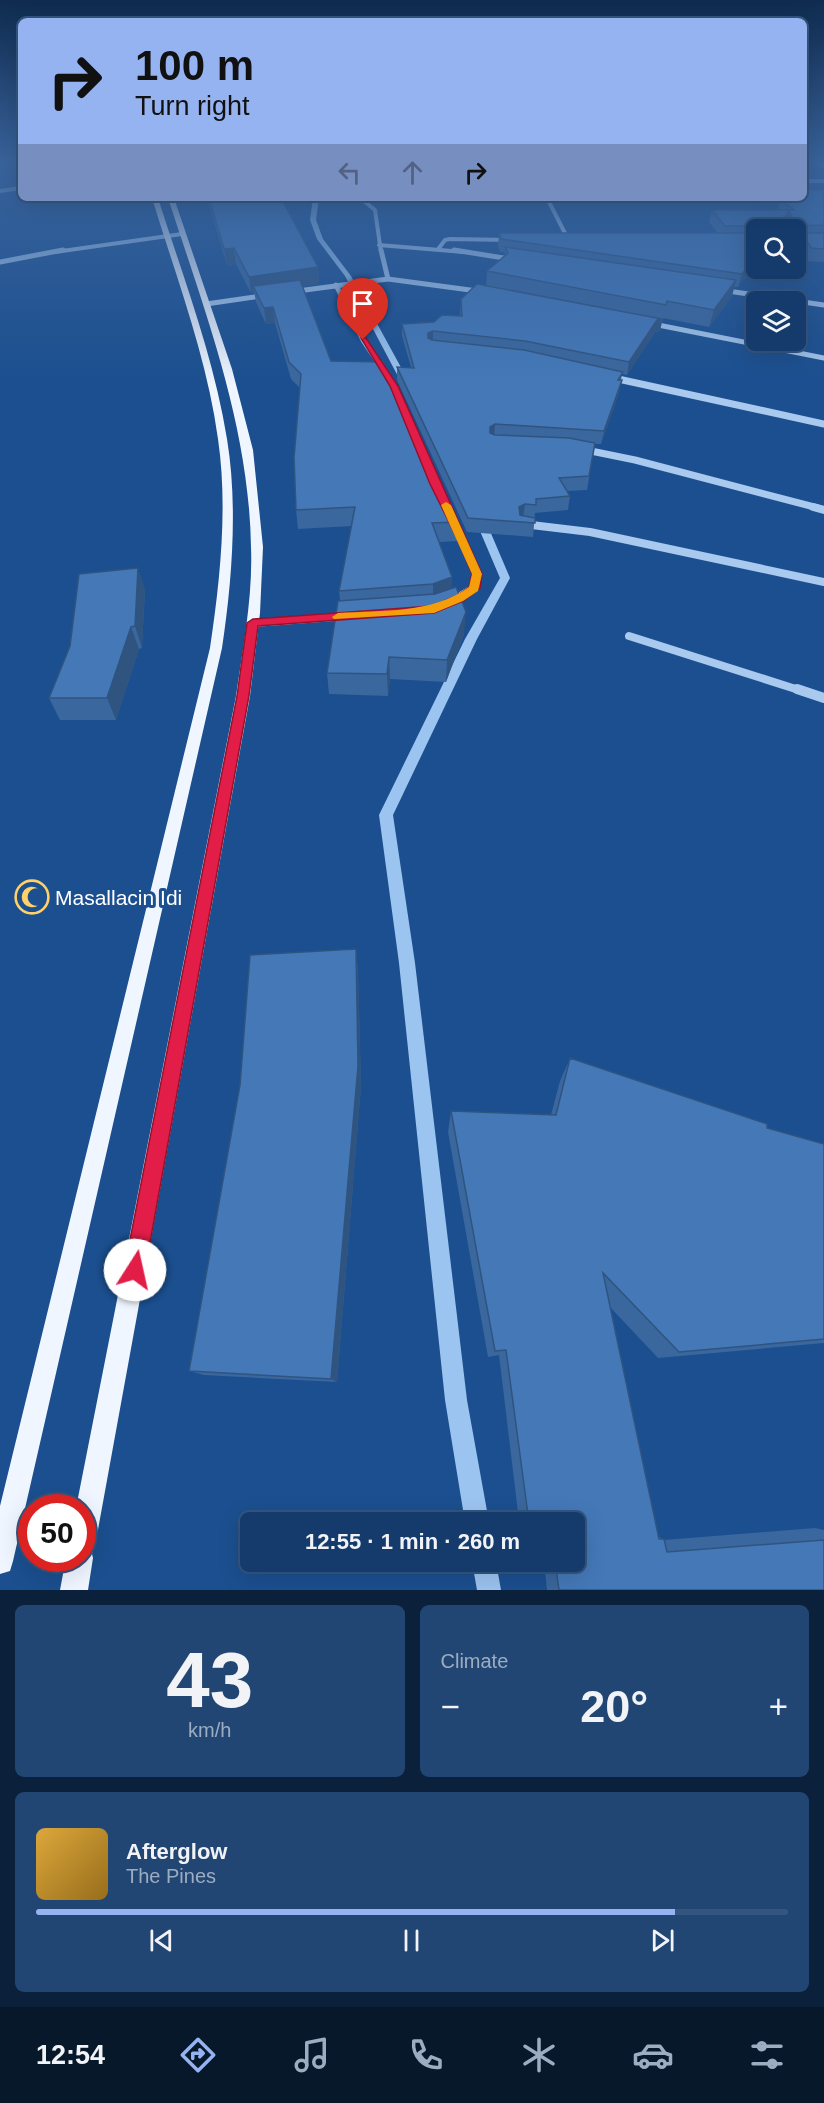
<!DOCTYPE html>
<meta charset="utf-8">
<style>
body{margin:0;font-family:Arial,sans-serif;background:#214673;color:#f1f3f6;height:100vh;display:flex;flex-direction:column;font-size:22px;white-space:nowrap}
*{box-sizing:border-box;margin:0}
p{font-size:20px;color:#9dadc1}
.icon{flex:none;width:33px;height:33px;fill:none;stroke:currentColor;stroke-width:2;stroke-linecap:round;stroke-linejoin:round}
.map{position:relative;height:1590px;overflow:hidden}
.drawer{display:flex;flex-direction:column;gap:15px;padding:15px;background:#0b203b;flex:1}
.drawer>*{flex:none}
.top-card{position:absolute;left:18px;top:18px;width:789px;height:183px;border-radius:9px;box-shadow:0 6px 24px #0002,0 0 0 2px #33557e;background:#95b2f1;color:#111;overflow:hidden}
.buttons{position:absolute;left:746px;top:219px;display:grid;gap:12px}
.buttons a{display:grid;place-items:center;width:60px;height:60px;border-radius:9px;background:#143b6b;box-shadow:0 6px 24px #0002,0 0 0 2px #33557e;font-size:30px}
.speed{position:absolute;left:18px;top:1494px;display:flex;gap:12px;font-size:30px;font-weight:700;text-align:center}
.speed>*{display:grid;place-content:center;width:78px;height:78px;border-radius:50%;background:#143b6b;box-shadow:0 6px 24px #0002,0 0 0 2px #33557e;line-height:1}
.speed .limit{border:9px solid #d22;background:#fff;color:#111}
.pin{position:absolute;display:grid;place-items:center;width:51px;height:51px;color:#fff;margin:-62px -26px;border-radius:50% 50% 50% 0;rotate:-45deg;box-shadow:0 0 6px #0007}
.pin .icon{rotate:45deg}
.me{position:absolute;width:66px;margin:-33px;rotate:10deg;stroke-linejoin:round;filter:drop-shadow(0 0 4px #0008)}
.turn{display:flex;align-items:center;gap:21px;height:126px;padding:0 18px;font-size:27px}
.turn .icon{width:78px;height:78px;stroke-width:2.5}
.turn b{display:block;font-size:42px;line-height:51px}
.lanes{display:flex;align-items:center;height:57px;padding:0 18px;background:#0003;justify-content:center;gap:30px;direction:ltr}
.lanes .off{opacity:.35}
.big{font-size:45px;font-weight:700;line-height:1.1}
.drawer .widget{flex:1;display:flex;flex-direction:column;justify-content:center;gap:9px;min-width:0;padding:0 21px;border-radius:9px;background:#214673}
.drawer .dial{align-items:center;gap:0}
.dial b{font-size:78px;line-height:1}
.song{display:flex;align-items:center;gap:18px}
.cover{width:72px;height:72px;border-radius:9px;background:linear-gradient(135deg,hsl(40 70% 55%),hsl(40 70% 35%))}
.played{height:6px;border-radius:3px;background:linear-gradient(90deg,#95b2f1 85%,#33557e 85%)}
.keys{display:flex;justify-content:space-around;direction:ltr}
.heat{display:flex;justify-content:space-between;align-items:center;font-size:33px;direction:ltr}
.drawer .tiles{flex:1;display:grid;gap:15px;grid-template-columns:1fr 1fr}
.widget:last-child{grid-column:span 2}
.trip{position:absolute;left:240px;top:1512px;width:345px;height:60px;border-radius:9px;background:#143b6b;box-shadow:0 6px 24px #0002,0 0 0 2px #33557e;font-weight:700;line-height:60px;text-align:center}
.tabs{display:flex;height:96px;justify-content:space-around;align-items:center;background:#08182b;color:#9dadc1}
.tabs .icon{width:42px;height:42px}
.tabs .current{color:#95b2f1}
.tabs b{font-size:27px;color:#f1f3f6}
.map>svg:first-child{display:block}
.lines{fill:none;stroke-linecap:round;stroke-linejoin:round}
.stream{fill:#9cc4f0;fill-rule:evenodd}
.minor-far4{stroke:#a9c9ee;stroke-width:4}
.minor-far3{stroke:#a9c9ee;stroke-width:5}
.minor-far2{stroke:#a9c9ee;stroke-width:7}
.minor-far1{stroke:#a9c9ee;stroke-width:8}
.minor{stroke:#a9c9ee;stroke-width:10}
.major{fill:#f0f6ff;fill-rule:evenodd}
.wall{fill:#3a679d}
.shaded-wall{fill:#305480}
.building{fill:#4478b7;stroke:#305480;stroke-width:1.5}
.route{fill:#e11d48;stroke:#92132f;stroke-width:1.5}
.slow{fill:#f59e0b}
.labels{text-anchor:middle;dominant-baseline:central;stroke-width:6;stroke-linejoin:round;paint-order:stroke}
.poi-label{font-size:21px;fill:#fff;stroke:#1b4f8f;text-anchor:start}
</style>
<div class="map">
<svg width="824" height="1590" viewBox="0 0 824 1590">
<rect width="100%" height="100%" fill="#1b4f8f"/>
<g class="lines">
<!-- stream -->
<path class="stream" d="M 313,198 L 319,198 L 316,220 L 323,239 L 351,276 L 409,382 L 408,384 L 401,382 L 345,276 L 317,239 L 310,220 Z
M 476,515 L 484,517 L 510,578 L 477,639 L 393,815 L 415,963 L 467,1400 L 489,1522 L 465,1522 L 445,1400 L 399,963 L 379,815 L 465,639 L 500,578 L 474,517 Z
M 472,1562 L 496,1562 L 501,1590 L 477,1590 Z"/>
<!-- minor-far4 -->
<path class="minor-far4" d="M 815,162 L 824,166
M 804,181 L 824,181
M 0,191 L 21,188
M 354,198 L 364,201 L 375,210 L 381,252
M 547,198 L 570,243
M 172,201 L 218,198
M 795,242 L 824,241
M 379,245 L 464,252
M 439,248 L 445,240 L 450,239 L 510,240
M 55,252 L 182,234"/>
<!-- minor-far3 -->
<path class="minor-far3" d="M 381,250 L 388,279
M 454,250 L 516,260
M 0,262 L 63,250
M 336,285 L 363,340 L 380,365
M 721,290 L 824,305
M 290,292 L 388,279 L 485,292
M 206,304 L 268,295
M 648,323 L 824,358"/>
<!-- minor-far2 -->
<path class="minor-far2" d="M 379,363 L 386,374
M 609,377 L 824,424
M 581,449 L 635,460 L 818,508"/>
<!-- minor-far1 -->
<path class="minor-far1" d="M 813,507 L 824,510
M 523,524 L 590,532 L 824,582
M 449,603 L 474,588 L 477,574 L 451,516
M 253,623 L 348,616
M 629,636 L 802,691"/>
<!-- minor -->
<path class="minor" d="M 797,689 L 824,698"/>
<!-- major -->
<path class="major" d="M 152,198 L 158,198 C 183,277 214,357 227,439 C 238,505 232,582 222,648 L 13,1561 L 10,1571 L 0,1574 L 0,1506 L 210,648 C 220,581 228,507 218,439 C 207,357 176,277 152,198 Z
M 168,198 L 174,198 L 232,369 L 253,450 L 263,547 L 260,613 L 250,696 L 95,1546 L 92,1554 L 93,1558 L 88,1590 L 60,1590 L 66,1558 L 82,1558 L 82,1508 L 76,1508 L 236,696 C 243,647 253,596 251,547 C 249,425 205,312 168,198 Z"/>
</g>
<!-- wall -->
<path class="wall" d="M 824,190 L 824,262 L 806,261 L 798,246 L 801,238 L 795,238 L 795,230 L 788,230 L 785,224 L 781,230 L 756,230 L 756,263 L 738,287 L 734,287 L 732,296 L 709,327 L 663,318 L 660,331 L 655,332 L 627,375 L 622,374 L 619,393 L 601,444 L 595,444 L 587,490 L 568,491 L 570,496 L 568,510 L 535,513 L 533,537 L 467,532 L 397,380 L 397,367 L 411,367 L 402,336 L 402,324 L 434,322 L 460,316 L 461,299 L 486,286 L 487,271 L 504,256 L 505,252 L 500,252 L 498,245 L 499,233 L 718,233 L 709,222 L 712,210 L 778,210 L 781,200 L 785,200 L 786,198 L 804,198 Z
M 207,198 L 281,198 L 318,267 L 319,284 L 302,286 L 331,361 L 458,522 L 457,541 L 439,542 L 452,577 L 451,588 L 464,634 L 446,682 L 390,679 L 388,696 L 329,694 L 327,673 L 340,601 L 339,591 L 352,526 L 298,529 L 296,510 L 300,388 L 291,379 L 275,323 L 266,324 L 256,302 L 254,292 L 251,293 L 236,264 L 227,265 Z
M 145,589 L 142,648 L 139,649 L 116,720 L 60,720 L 49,698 Z
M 356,949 L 358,972 L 361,1086 L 337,1382 L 204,1375 L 189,1371 Z
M 570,1058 L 767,1128 L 824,1144 L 824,1343 L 658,1358 L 610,1307 L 658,1536 L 664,1540 L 815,1528 L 824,1530 L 824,1590 L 547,1590 L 544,1562 L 574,1562 L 574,1522 L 521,1522 L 519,1521 L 499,1355 L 488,1357 L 448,1132 L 451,1111 L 551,1115 L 560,1081 Z"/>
<!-- shaded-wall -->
<path class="shaded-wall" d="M 789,212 L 785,224 L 781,230 L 776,230 Z
M 234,248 L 236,264 L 227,265 L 224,249 Z
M 756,255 L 756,263 L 738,287 L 742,274 Z
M 318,267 L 319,284 L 256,292 L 253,286 L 254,292 L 251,293 L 249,277 Z
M 736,280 L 732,296 L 709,327 L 714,310 Z
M 273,307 L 275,323 L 266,324 L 264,308 Z
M 662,319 L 660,331 L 655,332 L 627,375 L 629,362 L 657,320 Z
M 433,331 L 433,343 L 428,346 L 428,333 Z
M 622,380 L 619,393 L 601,444 L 604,431 Z
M 495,424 L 494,437 L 489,441 L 490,427 Z
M 525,504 L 523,518 L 518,521 L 519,507 Z
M 138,568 L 145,589 L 142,648 L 135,626 Z
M 452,577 L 451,596 L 433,604 L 433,584 Z
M 466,612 L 464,634 L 446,682 L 447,660 Z
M 131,627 L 139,649 L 116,720 L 107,698 Z
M 389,657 L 390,679 L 388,696 L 387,674 Z
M 356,949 L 358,972 L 361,1086 L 337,1382 L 331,1379 Z"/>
<!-- building -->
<path class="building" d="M 804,190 L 824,190 L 824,225 L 797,226 L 789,212 L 776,230 L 763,230 L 760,226 L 725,226 L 712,210 L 794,210 L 781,200 L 801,200 L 799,198 L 804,198 Z
M 209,198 L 281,198 L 318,267 L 249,277 L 234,248 L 224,249 Z
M 499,233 L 756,233 L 756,255 L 742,274 L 501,239 Z
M 802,233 L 824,233 L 824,249 L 811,248 Z
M 505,247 L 736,280 L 714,310 L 667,301 L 666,305 L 487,271 L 508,253 Z
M 300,280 L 331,361 L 383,362 L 458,522 L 432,523 L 452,577 L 433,584 L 339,591 L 355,507 L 296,510 L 294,458 L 301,374 L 289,362 L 273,307 L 264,308 L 253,286 Z
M 477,284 L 662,319 L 657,320 L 629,362 L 525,341 L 433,331 L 428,333 L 428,338 L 432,340 L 524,350 L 623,372 L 618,380 L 622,380 L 604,431 L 495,424 L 490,427 L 490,433 L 495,435 L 569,438 L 595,443 L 589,476 L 559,478 L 570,496 L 536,499 L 536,505 L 525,504 L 519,507 L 520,515 L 535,518 L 535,523 L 468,518 L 397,367 L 414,368 L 402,324 L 434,322 L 442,315 L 462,316 L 461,299 Z
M 138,568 L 135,626 L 131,627 L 107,698 L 49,698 L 70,646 L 79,574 Z
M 456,587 L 466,612 L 447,660 L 389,657 L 387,674 L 327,673 L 338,601 L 435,594 Z
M 356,949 L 358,1066 L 331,1379 L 189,1371 L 240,1085 L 250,955 Z
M 570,1058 L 767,1124 L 767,1128 L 824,1144 L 824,1339 L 679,1352 L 603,1273 L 659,1539 L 664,1539 L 667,1552 L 824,1540 L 824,1590 L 559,1590 L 555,1562 L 574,1562 L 574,1522 L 529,1522 L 506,1350 L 495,1351 L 451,1111 L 556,1115 Z"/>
<!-- sky -->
<linearGradient id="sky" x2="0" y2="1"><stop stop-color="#0f2b4f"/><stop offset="0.42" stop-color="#39639b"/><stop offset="1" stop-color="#39639b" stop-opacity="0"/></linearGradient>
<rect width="824" height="385" fill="url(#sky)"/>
<!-- route -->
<path class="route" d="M 361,338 L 366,338 L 398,386 L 482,574 L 480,588 L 463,601 L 434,613 L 258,626 L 249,696 L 145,1270 L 142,1278 L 135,1281 L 127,1278 L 124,1270 L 237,696 L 247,623 L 253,619 L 432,606 L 456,596 L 469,587 L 472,574 L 458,540 L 430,484 L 390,386 Z"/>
<!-- slow -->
<path class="slow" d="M 446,502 L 451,505 L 482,574 L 478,591 L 463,601 L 434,613 L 334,619 L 332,617 L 338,613 C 384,610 431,614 469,587 L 472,574 L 441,505 Z"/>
<!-- icons -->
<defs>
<g id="mosque-ring" transform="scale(1.725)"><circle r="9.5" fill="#1b4f8f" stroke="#ffd166" stroke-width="1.5"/><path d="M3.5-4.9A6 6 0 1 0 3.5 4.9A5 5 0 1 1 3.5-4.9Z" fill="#ffd166"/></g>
</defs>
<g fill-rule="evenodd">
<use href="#mosque-ring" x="32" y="897"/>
</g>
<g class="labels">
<!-- poi labels -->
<g class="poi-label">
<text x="55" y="897">Masallacin Idi</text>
</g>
</g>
</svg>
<div class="buttons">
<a><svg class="icon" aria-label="search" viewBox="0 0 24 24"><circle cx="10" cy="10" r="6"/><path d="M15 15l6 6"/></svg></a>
<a><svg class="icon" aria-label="layers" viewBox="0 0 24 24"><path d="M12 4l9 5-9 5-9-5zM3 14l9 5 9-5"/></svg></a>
</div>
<div class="speed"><div class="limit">50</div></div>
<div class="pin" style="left:363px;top:340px;background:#d93025"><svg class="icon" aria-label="arrive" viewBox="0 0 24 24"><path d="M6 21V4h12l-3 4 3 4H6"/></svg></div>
<svg class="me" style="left:135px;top:1270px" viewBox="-20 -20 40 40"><circle r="19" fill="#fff"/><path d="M0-13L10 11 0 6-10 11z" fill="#e11d48"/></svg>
<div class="trip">12:55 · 1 min · 260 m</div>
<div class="top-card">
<div class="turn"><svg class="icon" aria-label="right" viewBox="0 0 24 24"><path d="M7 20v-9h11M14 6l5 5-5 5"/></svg><div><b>100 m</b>Turn right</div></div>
<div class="lanes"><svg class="icon off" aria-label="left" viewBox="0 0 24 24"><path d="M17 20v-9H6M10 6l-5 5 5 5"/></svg><svg class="icon off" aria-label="ahead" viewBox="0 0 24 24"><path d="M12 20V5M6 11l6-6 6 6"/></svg><svg class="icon" aria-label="right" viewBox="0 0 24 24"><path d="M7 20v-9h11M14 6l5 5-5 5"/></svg></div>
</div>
</div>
<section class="drawer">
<div class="tiles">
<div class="widget dial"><b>43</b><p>km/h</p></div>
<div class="widget"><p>Climate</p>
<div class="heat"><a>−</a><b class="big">20°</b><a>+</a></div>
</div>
<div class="widget">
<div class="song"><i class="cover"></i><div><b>Afterglow</b><p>The Pines</p></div></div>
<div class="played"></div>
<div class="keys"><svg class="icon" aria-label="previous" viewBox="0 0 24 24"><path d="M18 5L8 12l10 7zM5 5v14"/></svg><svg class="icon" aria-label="pause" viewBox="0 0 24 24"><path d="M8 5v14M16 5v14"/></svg><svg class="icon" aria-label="next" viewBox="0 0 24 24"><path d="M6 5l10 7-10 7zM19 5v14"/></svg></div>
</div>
</div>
</section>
<nav class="tabs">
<b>12:54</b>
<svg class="icon current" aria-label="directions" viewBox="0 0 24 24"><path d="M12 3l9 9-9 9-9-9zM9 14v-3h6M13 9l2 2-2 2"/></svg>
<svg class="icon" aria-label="music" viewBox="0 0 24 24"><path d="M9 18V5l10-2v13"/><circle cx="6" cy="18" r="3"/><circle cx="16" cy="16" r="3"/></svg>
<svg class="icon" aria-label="phone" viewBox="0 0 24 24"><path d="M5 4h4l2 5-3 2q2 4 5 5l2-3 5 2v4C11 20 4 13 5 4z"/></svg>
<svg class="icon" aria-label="climate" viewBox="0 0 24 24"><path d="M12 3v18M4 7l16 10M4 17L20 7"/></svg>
<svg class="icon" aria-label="car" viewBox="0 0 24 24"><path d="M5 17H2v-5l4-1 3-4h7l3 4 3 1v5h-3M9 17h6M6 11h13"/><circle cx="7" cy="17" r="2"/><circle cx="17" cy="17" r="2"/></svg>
<svg class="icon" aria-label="filters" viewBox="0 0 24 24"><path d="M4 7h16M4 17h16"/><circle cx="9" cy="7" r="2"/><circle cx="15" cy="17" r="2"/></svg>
</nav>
